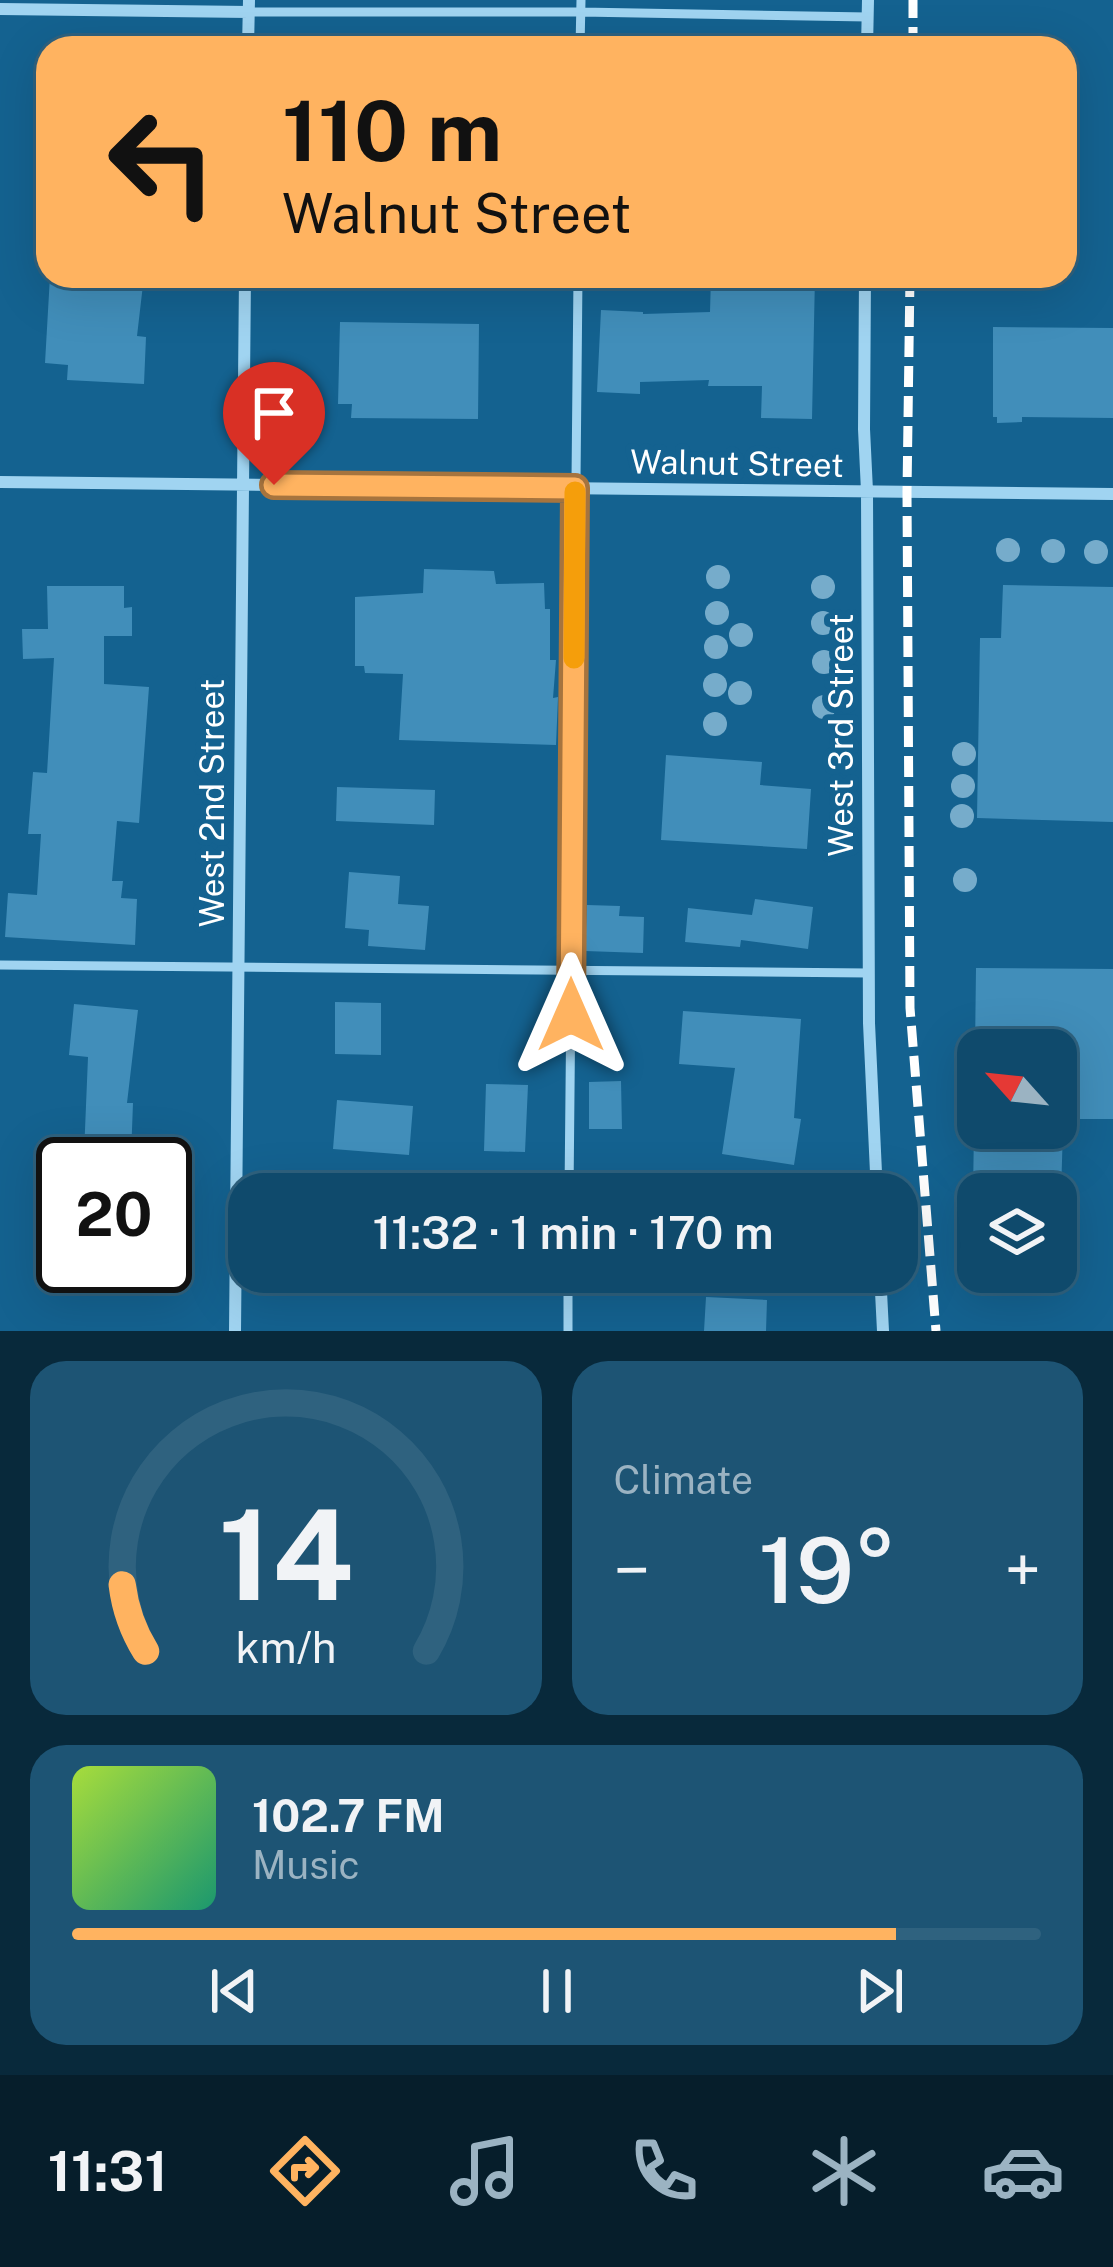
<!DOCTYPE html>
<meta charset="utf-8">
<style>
body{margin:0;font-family:"Public Sans",sans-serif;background:#1d5474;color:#f1f3f6;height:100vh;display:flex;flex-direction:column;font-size:45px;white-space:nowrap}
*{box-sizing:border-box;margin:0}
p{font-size:39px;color:#9bb3c2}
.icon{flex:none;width:66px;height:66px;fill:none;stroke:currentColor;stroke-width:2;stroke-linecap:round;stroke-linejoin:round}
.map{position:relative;height:1331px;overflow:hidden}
.side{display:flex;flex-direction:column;gap:30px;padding:30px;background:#08293b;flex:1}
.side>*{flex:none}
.banner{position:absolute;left:36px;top:36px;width:1041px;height:252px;border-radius:36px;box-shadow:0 12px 48px #0002,0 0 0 3px #2f627f;background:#ffb360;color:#111;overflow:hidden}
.needle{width:78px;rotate:297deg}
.tools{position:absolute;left:957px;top:1029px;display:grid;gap:24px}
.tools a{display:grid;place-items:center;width:120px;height:120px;border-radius:24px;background:#0f4a6c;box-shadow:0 12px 48px #0002,0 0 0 3px #2f627f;font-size:60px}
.speed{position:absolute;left:36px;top:1137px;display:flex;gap:24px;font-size:60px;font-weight:700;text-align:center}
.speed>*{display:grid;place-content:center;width:156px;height:156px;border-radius:50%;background:#0f4a6c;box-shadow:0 12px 48px #0002,0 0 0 3px #2f627f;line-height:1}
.speed .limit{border:6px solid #111;border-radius:18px;background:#fff;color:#111}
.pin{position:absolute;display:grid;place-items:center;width:102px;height:102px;color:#fff;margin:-123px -51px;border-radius:50% 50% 50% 0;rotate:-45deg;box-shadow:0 0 12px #0007}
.pin .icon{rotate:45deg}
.me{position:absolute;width:132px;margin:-66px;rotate:0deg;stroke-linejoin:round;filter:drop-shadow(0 0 9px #0008)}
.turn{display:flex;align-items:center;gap:42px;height:252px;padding:0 48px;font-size:54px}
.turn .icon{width:156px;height:156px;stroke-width:2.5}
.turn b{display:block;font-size:84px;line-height:102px}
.big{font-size:90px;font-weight:600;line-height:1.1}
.side .widget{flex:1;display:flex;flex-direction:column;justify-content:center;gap:18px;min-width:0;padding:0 42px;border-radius:36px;background:#1d5474}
.side .dial{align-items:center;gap:0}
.dial svg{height:312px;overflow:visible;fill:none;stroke:#2f627f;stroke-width:7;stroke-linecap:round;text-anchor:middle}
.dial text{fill:#f1f3f6;stroke:none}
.song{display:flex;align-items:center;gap:36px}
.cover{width:144px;height:144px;border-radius:18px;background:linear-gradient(135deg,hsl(80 70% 55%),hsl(160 70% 35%))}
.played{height:12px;border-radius:6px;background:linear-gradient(90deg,#ffb360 85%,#2f627f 85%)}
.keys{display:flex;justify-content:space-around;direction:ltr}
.heat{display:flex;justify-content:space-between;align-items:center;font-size:66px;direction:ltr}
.side .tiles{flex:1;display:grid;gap:30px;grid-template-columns:1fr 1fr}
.widget:last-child{grid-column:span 2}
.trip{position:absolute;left:228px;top:1173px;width:690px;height:120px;border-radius:36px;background:#0f4a6c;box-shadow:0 12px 48px #0002,0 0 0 3px #2f627f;font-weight:600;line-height:120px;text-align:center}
.dock{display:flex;height:192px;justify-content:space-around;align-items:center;background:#061e2b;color:#9bb3c2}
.dock .icon{width:84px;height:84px}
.dock .selected{color:#ffb360}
.dock b{font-size:54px;color:#f1f3f6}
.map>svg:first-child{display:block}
.green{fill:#237cad}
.building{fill:#418eba}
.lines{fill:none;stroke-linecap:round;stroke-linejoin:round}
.service{stroke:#a0d4f1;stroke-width:9}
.minor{stroke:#a0d4f1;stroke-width:12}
.rail{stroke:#fff;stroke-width:9;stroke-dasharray:21 9;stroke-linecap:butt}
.tree{fill:#76accb}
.route-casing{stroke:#a6743e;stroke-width:30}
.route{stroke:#ffb360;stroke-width:21}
.slow{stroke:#f59e0b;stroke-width:21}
.labels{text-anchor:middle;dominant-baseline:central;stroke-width:12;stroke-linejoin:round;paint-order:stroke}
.street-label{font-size:33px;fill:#fff;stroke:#146290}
</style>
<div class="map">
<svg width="1113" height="1331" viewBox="0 0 1113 1331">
<rect width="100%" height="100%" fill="#146290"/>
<!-- green -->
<path class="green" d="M 675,35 L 836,35 L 836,48 L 675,48 Z"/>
<!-- building -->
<path class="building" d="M 50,276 L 144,276 L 137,336 L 146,337 L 144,384 L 67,380 L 68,365 L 45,363 Z
M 711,276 L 815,276 L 812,419 L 761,418 L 762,386 L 708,386 L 709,380 L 640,382 L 640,394 L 597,392 L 601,310 L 643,312 L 643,314 L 710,312 Z
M 340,322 L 479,324 L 478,419 L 351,418 L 352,404 L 338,404 Z
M 993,327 L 1113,328 L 1113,418 L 1022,417 L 1022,422 L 997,423 L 997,417 L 993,417 Z
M 424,569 L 494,571 L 496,584 L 544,583 L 545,609 L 550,609 L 550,660 L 556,660 L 553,698 L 558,697 L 556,745 L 399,740 L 403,674 L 365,673 L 364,666 L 355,666 L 355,597 L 423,593 Z
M 1003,585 L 1113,587 L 1113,822 L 977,818 L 980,638 L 1001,638 Z
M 47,586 L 124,586 L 124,608 L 132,607 L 132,636 L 104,636 L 104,684 L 149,687 L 139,823 L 117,821 L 112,881 L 123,881 L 121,898 L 137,899 L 135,945 L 5,937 L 8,893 L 37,895 L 41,834 L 28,834 L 33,772 L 47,773 L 54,658 L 23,659 L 22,629 L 48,629 Z
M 666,755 L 762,762 L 760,785 L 811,789 L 807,849 L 661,840 Z
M 337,787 L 435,790 L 434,825 L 336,821 Z
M 349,872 L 400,876 L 398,904 L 429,906 L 425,950 L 368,946 L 369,930 L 345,928 Z
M 755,899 L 813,907 L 808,949 L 741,940 L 740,947 L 685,942 L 688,908 L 752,915 Z
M 587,905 L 620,906 L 619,916 L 644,917 L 643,953 L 585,951 Z
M 976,968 L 1113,969 L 1113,1119 L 1056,1119 L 1056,1050 L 975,1050 Z
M 335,1002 L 381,1003 L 381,1055 L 335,1054 Z
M 74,1004 L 138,1010 L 127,1103 L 133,1103 L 131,1156 L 84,1154 L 88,1057 L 69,1055 Z
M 683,1011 L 801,1019 L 794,1118 L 801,1119 L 794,1165 L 722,1154 L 735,1068 L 679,1064 Z
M 621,1081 L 622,1129 L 589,1129 L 589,1082 Z
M 486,1084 L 528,1085 L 525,1152 L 484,1151 Z
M 337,1100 L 413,1106 L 409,1155 L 333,1149 Z
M 974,1128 L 1063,1128 L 1061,1194 L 973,1194 Z
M 706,1297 L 767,1300 L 766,1331 L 704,1331 Z"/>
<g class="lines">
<!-- service -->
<path class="service" d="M 249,12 L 581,12 L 868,17
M 580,48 L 581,0
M 0,965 L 868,973
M 569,1194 L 578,276
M 568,1331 L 568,1272"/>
<!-- minor -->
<path class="minor" d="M 0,9 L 249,12
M 248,48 L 249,0
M 867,48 L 868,0
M 865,276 L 864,429 L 867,491 L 869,1023 L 877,1194
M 0,482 L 1113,494
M 880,1272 L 883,1331
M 235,1331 L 245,276"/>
<!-- rail -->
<path class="rail" d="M 913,48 L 913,0
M 910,276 L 907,492 L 910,1008 L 936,1331"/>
</g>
<!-- trees -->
<g class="tree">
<circle cx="1008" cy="550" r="12"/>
<circle cx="1053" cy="551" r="12"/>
<circle cx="1096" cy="552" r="12"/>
<circle cx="718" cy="577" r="12"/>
<circle cx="823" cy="587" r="12"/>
<circle cx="717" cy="613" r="12"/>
<circle cx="823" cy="623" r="12"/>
<circle cx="741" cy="635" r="12"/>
<circle cx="716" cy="647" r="12"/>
<circle cx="824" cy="662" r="12"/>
<circle cx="715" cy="685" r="12"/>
<circle cx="740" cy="693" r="12"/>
<circle cx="824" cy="707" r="12"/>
<circle cx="715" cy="724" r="12"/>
<circle cx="964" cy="754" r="12"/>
<circle cx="963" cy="786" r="12"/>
<circle cx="962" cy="816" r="12"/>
<circle cx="965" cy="880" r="12"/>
</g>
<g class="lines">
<!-- route casing -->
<g class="route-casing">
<path id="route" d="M 274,485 L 575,488 L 571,1015"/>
</g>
<!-- route -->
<use href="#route" class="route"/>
<!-- slow -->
<path class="slow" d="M 574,658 L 575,492"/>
</g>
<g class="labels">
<!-- street labels -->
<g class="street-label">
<text transform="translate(737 463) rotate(1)">Walnut Street</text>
<text transform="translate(841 735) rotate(-90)">West 3rd Street</text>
<text transform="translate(212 803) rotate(-90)">West 2nd Street</text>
</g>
</g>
</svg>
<div class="tools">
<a><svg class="needle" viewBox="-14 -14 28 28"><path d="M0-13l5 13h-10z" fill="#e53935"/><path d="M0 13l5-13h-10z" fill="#9bb3c2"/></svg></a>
<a><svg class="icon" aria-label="layers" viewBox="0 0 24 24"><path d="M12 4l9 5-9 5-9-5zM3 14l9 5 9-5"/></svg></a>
</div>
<div class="speed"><div class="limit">20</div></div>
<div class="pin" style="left:274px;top:485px;background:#d93025"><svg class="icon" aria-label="arrive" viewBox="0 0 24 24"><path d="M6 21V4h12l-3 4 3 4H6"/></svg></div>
<svg class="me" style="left:571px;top:1015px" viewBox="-20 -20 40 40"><path d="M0-17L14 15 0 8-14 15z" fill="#ffb360" stroke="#fff" stroke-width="4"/></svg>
<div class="trip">11:32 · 1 min · 170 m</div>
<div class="banner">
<div class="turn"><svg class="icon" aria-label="left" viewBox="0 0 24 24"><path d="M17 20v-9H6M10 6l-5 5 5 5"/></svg><div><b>110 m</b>Walnut Street</div></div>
</div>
</div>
<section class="side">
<div class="tiles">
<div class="widget dial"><svg viewBox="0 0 100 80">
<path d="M14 69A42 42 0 1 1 86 69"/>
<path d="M14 69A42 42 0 0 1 8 52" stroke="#ffb360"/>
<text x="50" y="56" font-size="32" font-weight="700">14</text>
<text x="50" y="72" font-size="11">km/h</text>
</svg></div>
<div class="widget"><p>Climate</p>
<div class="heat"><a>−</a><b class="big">19°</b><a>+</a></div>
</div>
<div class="widget">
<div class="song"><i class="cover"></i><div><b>102.7 FM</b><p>Music</p></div></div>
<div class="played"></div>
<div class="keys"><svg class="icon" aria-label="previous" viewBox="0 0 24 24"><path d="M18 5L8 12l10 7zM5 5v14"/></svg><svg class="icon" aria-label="pause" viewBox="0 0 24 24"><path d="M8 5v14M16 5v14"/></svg><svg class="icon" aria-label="next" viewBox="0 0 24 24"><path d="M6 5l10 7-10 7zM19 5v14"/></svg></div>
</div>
</div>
</section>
<nav class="dock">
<b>11:31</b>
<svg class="icon selected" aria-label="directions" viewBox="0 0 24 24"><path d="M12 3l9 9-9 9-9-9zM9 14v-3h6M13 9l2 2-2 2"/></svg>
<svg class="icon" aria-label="music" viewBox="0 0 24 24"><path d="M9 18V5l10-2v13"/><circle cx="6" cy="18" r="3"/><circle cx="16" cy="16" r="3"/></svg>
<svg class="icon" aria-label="phone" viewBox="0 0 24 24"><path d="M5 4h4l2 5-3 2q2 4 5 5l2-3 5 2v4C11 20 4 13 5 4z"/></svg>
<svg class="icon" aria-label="climate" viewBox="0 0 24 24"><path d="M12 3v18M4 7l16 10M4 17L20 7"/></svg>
<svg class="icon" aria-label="car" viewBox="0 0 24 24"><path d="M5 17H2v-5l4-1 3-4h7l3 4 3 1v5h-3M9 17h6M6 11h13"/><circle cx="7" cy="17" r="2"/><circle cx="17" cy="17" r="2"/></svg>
</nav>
